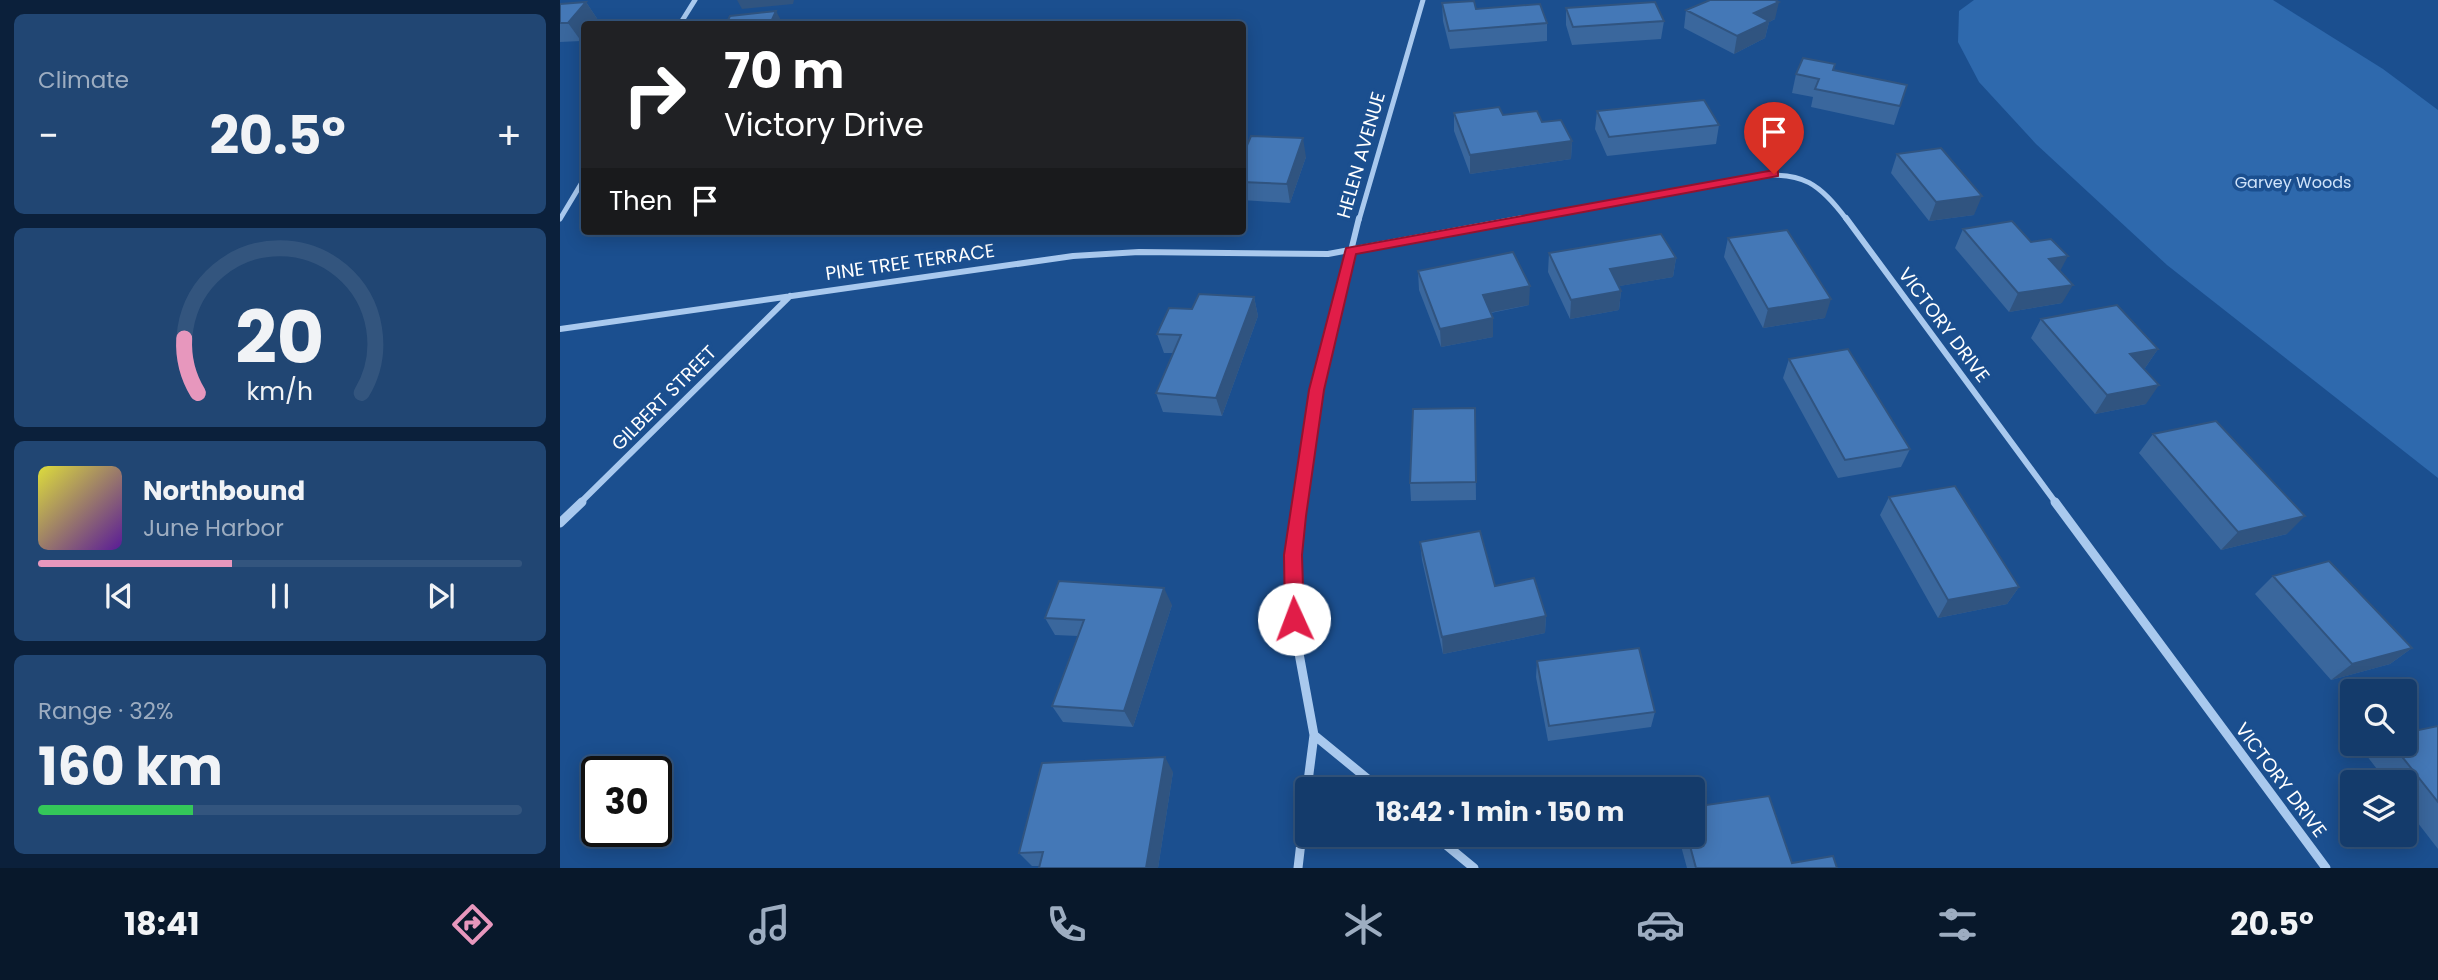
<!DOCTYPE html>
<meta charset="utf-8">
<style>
body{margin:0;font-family:Poppins,sans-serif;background:#214673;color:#f1f3f6;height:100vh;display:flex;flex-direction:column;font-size:26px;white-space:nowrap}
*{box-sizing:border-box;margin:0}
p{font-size:23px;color:#9dadc1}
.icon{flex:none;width:38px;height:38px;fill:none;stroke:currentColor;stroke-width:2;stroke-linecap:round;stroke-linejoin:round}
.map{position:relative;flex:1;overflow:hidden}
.drawer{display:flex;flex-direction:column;gap:14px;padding:14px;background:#0b203b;width:560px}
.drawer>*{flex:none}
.banner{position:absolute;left:21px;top:21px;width:665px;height:214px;border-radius:7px;box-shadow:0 4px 18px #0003,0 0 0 2px #33557e;background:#202124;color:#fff;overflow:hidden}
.fabs{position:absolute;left:1780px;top:679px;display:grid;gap:14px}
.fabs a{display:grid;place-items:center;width:77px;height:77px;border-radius:7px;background:#143b6b;box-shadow:0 4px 18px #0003,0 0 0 2px #33557e;font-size:35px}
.speed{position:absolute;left:21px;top:756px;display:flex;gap:14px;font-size:35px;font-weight:700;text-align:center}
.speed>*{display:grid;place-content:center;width:91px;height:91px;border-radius:50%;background:#143b6b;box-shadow:0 4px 18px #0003,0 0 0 2px #33557e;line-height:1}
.speed .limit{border:4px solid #111;border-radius:10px;background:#fff;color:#111}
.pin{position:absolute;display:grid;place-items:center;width:60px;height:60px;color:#fff;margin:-72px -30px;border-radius:50% 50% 50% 0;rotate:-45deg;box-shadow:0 0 7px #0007}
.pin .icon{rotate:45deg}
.me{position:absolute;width:77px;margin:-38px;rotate:358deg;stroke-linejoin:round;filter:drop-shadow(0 0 5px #0008)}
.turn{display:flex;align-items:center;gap:24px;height:147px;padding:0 28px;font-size:32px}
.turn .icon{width:91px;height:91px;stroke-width:2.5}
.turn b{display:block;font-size:49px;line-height:60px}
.then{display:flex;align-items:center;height:66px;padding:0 28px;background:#0003;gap:14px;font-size:26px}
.big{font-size:52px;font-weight:700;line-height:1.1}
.drawer .card{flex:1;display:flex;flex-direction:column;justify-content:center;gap:10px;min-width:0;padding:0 24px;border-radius:10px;background:#214673}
.drawer .dial{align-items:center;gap:0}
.dial svg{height:182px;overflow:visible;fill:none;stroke:#33557e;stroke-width:7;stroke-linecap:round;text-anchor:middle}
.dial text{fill:#f1f3f6;stroke:none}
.song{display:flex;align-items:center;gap:21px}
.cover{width:84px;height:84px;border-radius:10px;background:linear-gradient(135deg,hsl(60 70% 55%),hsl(270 70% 35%))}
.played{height:7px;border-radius:4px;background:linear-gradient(90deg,#e797bd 40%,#33557e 40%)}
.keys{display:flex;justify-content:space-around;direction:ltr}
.heat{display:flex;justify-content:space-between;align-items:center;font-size:38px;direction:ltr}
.charge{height:10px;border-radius:5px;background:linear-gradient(90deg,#34c759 32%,#33557e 0)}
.trip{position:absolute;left:735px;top:777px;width:410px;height:70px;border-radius:7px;background:#143b6b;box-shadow:0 4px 18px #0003,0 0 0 2px #33557e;font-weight:700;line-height:70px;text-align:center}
.dock{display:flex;height:112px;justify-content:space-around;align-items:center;background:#08182b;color:#9dadc1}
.dock .icon{width:49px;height:49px}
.dock .on{color:#e797bd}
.dock b{font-size:32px;color:#f1f3f6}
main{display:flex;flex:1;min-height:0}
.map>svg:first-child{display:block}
.green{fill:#2e69ad}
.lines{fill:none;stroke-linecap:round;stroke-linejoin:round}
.minor-far2{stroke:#a9c9ee;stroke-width:5}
.minor-far1{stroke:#a9c9ee;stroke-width:6}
.minor{stroke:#a9c9ee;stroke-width:9}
.wall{fill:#3a679d}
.shaded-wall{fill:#305480}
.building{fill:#4478b7;stroke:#305480;stroke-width:2}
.route{fill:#e11d48;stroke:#92132f;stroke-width:2}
.labels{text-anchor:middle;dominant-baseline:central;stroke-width:7;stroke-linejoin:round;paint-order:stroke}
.far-park-label{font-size:16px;fill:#cfe3fa;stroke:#1b4f8f}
.street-label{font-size:19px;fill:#fff;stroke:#1b4f8f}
</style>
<main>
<section class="drawer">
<div class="card"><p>Climate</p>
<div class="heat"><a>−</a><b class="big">20.5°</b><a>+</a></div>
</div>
<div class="card dial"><svg viewBox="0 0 100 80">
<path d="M14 69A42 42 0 1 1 86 69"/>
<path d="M14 69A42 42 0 0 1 8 45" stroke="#e797bd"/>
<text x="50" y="56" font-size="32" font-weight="700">20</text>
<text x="50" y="72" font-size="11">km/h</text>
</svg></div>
<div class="card">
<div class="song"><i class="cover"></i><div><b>Northbound</b><p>June Harbor</p></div></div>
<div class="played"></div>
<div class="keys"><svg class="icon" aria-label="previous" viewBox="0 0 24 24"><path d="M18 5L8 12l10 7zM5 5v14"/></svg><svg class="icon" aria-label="pause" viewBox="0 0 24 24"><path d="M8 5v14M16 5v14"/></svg><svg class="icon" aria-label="next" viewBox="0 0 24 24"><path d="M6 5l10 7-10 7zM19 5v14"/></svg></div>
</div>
<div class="card"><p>Range · 32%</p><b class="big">160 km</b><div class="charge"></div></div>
</section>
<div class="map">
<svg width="1878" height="868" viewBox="0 0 1878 868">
<rect width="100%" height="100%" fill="#1b4f8f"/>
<!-- green -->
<path class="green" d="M 1414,0 L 1713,0 L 1823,69 L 1878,110 L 1878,478 L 1607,265 L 1476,144 L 1419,82 L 1398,42 L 1399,11 Z"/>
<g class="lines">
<!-- minor-far2 -->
<path class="minor-far2" d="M 120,24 L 135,0
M 0,219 L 24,179
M 799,220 L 863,0
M 953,220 L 1196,176 C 1243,171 1260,184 1287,220"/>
<!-- minor-far1 -->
<path class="minor-far1" d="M 1286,218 L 1496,503
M 0,329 L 513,256 L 579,252 L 768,254 L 963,218
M 20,503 L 230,296
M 739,503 L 757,390 L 799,218"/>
<!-- minor -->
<path class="minor" d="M 739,502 L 733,555 L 736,637 L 754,735 L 747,789
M 1495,502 L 1766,868
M 0,523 L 22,502
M 754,735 L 820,789
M 874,835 L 914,868
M 738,868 L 747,791"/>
</g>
<!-- wall -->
<path class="wall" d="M 26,2 L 38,20 L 24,24 L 24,36 L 21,41 L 0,42 L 0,4 Z
M 882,3 L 987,23 L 987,41 L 890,49 L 883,21 Z
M 1006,8 L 1104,21 L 1101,39 L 1012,45 L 1006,25 Z
M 1126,10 L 1215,19 L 1209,22 L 1205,38 L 1174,54 L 1124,28 Z
M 1275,64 L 1273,70 L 1347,85 L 1334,125 L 1251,107 L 1253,97 L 1232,93 L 1236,74 Z
M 1037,111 L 1159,125 L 1156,144 L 1047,156 L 1035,129 Z
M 894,113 L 943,115 L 982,122 L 1012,141 L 1011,159 L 910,174 L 894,131 Z
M 1337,154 L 1414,215 L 1369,221 L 1331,173 Z
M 682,157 L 746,157 L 730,203 L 682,200 Z
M 1403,229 L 1471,242 L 1500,271 L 1502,303 L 1449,312 L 1395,248 Z
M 1168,238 L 1265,318 L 1203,328 L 1164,257 Z
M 989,253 L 1116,258 L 1113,277 L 1059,286 L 1061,291 L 1059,310 L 1010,319 L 988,272 Z
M 858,271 L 969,305 L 931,313 L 933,318 L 933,337 L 881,347 L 859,290 Z
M 694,297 L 698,316 L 662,416 L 603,412 L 596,393 L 613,353 L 604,353 L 597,334 L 632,309 Z
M 1481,319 L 1598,349 L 1585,368 L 1583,368 L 1586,404 L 1535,414 L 1471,338 Z
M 1229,359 L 1350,449 L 1341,467 L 1278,478 L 1223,378 Z
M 915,408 L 916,500 L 851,501 L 850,483 Z
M 1593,434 L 1727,534 L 1661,550 L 1579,453 Z
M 1329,497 L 1459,587 L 1447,604 L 1378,618 L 1320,515 Z
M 860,542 L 986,616 L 985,633 L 883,654 L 862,560 Z
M 1713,576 L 1852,648 L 1830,664 L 1771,680 L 1695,594 Z
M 612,605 L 573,727 L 503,722 L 492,706 L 518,636 L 495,635 L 485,618 Z
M 977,661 L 1095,712 L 1091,727 L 988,741 L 976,677 Z
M 1878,726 L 1878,849 L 1844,805 L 1844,782 L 1827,782 L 1803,751 L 1815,744 L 1844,744 Z
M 613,772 L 598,868 L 479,868 L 479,866 L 472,866 L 459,853 Z
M 1118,835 L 1132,835 L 1232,863 L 1277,868 L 1127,868 Z"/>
<!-- shaded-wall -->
<path class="shaded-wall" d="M 177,0 L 234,0 L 233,4 L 182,9 Z
M 26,2 L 38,20 L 34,24 L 24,24 L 24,36 L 21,41 L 8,23 Z
M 1219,2 L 1215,19 L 1209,22 L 1205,38 L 1174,54 L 1177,36 L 1194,13 Z
M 216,11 L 223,24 L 210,24 Z
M 743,138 L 746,157 L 730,203 L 727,184 Z
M 1012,141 L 1011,159 L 910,174 L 910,155 Z
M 1422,196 L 1414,215 L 1369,221 L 1376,202 Z
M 1508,256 L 1498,275 L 1489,259 Z
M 1116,258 L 1113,277 L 1048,288 L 1050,269 Z
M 1513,285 L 1502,303 L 1449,312 L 1458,293 Z
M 970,286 L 969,305 L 923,314 L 923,295 Z
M 1061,291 L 1059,310 L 1010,319 L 1011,300 Z
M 694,297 L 698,316 L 662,416 L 656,398 Z
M 1271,299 L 1265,318 L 1203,328 L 1208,309 Z
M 933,318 L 933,337 L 881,347 L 880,329 Z
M 1598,349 L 1585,368 L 1558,372 L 1570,354 Z
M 1599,385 L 1586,404 L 1535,414 L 1547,395 Z
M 1745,516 L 1727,534 L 1661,550 L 1678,532 Z
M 1459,587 L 1447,604 L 1378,618 L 1388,600 Z
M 604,588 L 612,605 L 573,727 L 564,711 Z
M 986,616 L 985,633 L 883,654 L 882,637 Z
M 1852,648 L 1830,664 L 1771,680 L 1792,664 Z
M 605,757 L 613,772 L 598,868 L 586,868 Z"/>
<!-- building -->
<path class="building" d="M 1150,0 L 1215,0 L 1219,2 L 1194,13 L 1209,21 L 1177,36 L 1126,10 Z
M 914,1 L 916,9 L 980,4 L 987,23 L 889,31 L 882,3 Z
M 26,2 L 8,23 L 0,23 L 0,4 Z
M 1095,2 L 1104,21 L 1013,27 L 1006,8 Z
M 216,11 L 210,24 L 166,24 L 170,16 Z
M 1243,58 L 1275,64 L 1273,70 L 1347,85 L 1340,106 L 1255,89 L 1259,79 L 1236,74 Z
M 1144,100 L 1159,125 L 1049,137 L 1037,111 Z
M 939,107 L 943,115 L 977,111 L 982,122 L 1001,120 L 1012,141 L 910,155 L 894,113 Z
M 691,136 L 743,138 L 727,184 L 682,182 L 682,157 Z
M 1381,148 L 1422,196 L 1376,202 L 1337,154 Z
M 1452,221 L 1471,242 L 1491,239 L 1508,256 L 1489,259 L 1513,285 L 1458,293 L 1403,229 Z
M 1227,230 L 1271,299 L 1208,309 L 1168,238 Z
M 1101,234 L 1116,258 L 1050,269 L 1061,291 L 1011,300 L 989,253 Z
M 953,252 L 970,286 L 923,295 L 933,318 L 880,329 L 858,271 Z
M 639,294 L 694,297 L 656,398 L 596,393 L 621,335 L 597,334 L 609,308 L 632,309 Z
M 1557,305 L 1598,349 L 1570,354 L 1599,385 L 1547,395 L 1481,319 Z
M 1288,349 L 1350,449 L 1285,460 L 1229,359 Z
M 915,408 L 916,482 L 850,483 L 853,409 Z
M 1656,421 L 1745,516 L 1678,532 L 1593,434 Z
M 1395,486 L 1459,587 L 1388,600 L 1329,497 Z
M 920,531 L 935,586 L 974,578 L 986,616 L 882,637 L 860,542 Z
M 1769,561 L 1852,648 L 1792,664 L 1713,576 Z
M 499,581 L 604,588 L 564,711 L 492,706 L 524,620 L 485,618 Z
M 1079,648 L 1095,712 L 989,726 L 977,661 Z
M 1878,726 L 1878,802 L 1832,744 L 1844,744 L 1844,733 Z
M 605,757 L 586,868 L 479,868 L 483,852 L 459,853 L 482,763 Z
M 1209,796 L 1232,863 L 1273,856 L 1277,868 L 1136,868 L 1127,835 L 1132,835 L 1132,807 Z"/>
<!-- route -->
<path class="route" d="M 1214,170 L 1218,171 L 1218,176 L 796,254 L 764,390 L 746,516 L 742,555 L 744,619 L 741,625 L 734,627 L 728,625 L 725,619 L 724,555 L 749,390 L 786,248 Z"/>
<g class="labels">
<!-- far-park labels -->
<g class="far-park-label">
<text x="1733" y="182">Garvey Woods</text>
</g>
<!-- street labels -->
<g class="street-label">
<text transform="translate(801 155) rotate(-74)">HELEN AVENUE</text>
<text transform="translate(350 262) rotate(-8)">PINE TREE TERRACE</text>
<text transform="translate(1384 325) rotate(53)">VICTORY DRIVE</text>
<text transform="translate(104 398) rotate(-45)">GILBERT STREET</text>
<text transform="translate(1721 780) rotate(53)">VICTORY DRIVE</text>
</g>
</g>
</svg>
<div class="fabs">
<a><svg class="icon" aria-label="search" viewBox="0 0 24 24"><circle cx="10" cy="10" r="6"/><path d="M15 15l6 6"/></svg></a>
<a><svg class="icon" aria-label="layers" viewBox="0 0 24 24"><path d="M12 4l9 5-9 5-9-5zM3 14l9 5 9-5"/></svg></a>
</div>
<div class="speed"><div class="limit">30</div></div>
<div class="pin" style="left:1214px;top:174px;background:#d93025"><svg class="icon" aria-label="arrive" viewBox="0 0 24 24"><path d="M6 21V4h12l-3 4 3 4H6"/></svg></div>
<svg class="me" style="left:734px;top:619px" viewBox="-20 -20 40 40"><circle r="19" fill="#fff"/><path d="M0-13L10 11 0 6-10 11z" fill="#e11d48"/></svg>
<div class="trip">18:42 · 1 min · 150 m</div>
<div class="banner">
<div class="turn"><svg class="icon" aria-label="right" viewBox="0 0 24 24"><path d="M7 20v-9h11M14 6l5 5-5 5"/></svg><div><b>70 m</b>Victory Drive</div></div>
<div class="then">Then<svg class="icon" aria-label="arrive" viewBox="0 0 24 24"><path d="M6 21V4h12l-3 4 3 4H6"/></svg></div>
</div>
</div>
</main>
<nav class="dock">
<b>18:41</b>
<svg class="icon on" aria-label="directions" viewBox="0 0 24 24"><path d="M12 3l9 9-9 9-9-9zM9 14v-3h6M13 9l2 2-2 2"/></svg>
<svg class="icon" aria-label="music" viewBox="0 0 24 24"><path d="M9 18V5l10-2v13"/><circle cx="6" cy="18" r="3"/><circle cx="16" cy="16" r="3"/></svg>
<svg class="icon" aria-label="phone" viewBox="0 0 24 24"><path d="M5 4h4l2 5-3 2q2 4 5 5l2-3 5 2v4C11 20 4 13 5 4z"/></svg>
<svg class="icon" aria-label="climate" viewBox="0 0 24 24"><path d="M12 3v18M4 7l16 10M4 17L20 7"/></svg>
<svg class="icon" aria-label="car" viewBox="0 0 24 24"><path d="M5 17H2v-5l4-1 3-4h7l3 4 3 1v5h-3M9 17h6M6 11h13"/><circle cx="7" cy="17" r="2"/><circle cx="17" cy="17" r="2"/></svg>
<svg class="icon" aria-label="filters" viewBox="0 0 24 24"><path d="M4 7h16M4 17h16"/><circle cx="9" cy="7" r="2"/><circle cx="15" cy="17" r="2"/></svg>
<b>20.5°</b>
</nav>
